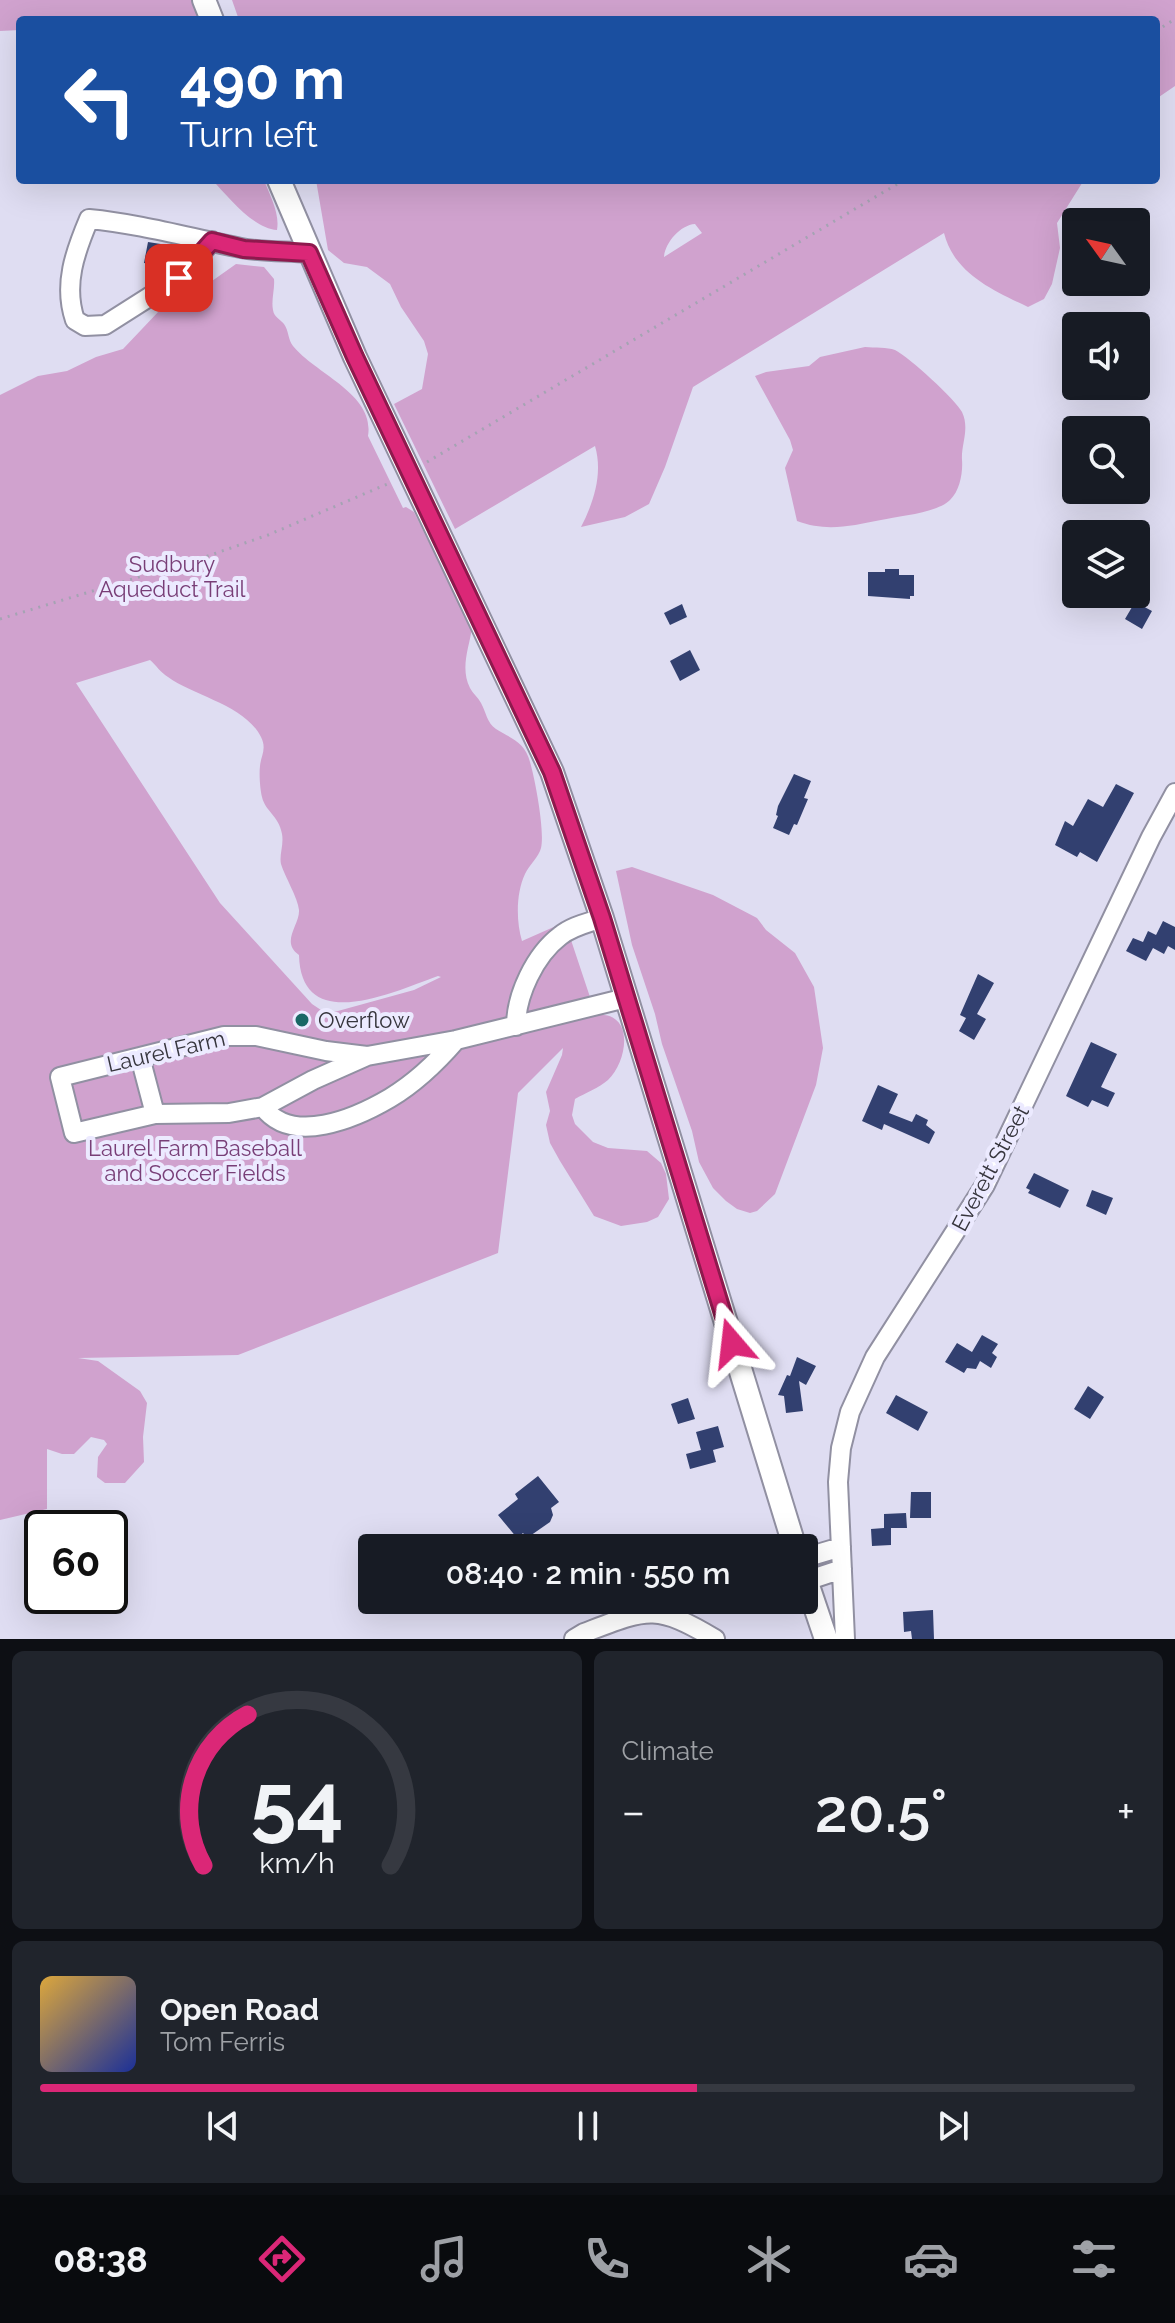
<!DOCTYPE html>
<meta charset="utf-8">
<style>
body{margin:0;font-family:Raleway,sans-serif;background:#20242c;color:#f1f3f6;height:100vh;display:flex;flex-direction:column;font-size:30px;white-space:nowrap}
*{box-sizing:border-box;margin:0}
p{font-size:26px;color:#9ea1a6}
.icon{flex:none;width:44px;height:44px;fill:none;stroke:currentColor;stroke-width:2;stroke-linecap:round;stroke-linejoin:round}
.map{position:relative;height:1639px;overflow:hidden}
.sheet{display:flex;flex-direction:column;gap:12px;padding:12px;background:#0d0f14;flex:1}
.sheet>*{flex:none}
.hud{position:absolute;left:16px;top:16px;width:1144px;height:168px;border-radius:8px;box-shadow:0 8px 32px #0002;background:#1a4fa0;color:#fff;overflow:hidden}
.needle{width:52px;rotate:303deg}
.controls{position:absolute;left:1062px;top:208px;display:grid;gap:16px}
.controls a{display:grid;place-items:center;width:88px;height:88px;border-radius:8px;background:#171b24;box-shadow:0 8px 32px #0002;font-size:40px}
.speed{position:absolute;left:24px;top:1510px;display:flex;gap:16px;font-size:40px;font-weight:700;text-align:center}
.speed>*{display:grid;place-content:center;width:104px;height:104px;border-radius:50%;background:#171b24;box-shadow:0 8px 32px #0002;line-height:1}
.speed .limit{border:4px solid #111;border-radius:12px;background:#fff;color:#111}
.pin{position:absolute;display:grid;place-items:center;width:68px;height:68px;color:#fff;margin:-34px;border-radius:16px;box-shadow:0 4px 12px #0006}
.me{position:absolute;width:88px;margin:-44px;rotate:343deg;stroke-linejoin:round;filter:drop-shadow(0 0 6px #0008)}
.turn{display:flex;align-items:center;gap:28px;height:168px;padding:0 32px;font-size:36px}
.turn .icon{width:104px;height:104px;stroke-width:2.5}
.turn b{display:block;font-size:56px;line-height:68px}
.big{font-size:60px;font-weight:600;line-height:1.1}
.sheet .card{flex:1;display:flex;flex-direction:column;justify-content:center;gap:12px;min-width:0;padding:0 28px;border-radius:12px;background:#20242c}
.sheet .dial{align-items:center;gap:0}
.dial svg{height:208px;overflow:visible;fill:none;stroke:#363941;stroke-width:7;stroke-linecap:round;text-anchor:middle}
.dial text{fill:#f1f3f6;stroke:none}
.song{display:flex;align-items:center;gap:24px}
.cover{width:96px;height:96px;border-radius:12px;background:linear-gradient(135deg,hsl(40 70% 55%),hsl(230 70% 35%))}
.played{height:8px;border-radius:4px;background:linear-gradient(90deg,#db2777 60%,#363941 60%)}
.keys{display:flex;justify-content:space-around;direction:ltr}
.heat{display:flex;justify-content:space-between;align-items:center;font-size:44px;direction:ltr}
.sheet .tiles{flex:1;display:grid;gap:12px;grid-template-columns:1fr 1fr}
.card:last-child{grid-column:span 2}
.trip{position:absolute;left:358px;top:1534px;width:460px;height:80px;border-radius:8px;background:#171b24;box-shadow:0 8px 32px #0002;font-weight:600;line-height:80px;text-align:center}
.tabs{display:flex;height:128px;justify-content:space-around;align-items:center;background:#090b0e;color:#9ea1a6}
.tabs .icon{width:56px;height:56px}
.tabs .active{color:#db2777}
.tabs b{font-size:36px;color:#f1f3f6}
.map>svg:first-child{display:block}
.green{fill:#d0a2ce;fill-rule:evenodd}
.building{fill:#324070}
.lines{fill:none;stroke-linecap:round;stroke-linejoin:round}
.minor-casing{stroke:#9190a2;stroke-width:22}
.major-casing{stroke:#9190a2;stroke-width:26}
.path{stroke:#a5a3b3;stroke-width:3;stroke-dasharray:2 6;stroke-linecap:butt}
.minor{stroke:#fff;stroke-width:18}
.major{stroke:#fff;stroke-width:22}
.route-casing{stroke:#8e194d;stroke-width:20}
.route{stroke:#db2777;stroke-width:14}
.poi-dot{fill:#196765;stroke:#eceaff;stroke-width:3}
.labels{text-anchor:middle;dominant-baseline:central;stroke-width:8;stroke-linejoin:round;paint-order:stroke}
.park-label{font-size:22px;fill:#783e77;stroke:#eceaff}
.poi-label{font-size:22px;fill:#36353d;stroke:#eceaff;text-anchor:start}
.street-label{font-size:22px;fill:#36353d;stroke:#eceaff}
</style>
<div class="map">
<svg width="1175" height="1639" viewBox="0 0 1175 1639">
<rect width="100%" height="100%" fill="#dfddf2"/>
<!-- green -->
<path class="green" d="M 0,0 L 193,0 L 200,20 L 20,20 L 20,30 L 0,31 Z
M 232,0 L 1175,0 L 1175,86 L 1156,99 L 1156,20 L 239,20 Z
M 212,180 L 264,180 C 270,196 280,213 277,230 C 252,228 229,197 212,180 Z
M 316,180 L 1084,180 L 1057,223 L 1060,248 L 1052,284 L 1044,299 L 1028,307 C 992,290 954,273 944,233 L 693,387 L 665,467 L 649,504 L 625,517 L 581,527 C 594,502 603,473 595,446 L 455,529 L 394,404 L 422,389 L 428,354 L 424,341 L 401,307 L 390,284 L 367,267 L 344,263 L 328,250 ZM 695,224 L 702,233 L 664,257 C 665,243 680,225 695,224 Z
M 236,264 L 264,267 L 274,279 C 275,289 271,300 273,310 C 274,317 280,319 284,324 C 289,331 288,340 293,346 C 317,375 375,394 368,436 L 403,508 L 406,507 L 414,512 L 472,628 C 469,648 460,668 470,688 C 473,694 478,697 481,703 C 486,712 487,723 496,729 C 512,739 525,742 530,762 C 535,779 545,831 541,848 C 539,857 529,865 525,874 C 516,893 516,921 522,941 L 565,922 L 596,1015 C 635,1011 628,1061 608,1080 C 599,1088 585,1093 575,1099 L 572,1115 L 575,1124 L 593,1142 L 608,1148 L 647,1151 L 661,1163 L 666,1174 L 669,1199 L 658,1217 L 647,1222 L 621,1226 L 594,1216 L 560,1161 L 550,1143 L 546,1125 L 550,1111 L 546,1092 L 562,1055 L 563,1048 L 518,1093 L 498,1253 L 238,1355 L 78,1358 L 98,1361 L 140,1391 L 147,1403 L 143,1437 L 144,1462 L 125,1483 L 105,1483 L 97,1477 L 98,1457 L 107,1444 L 104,1440 L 91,1437 L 74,1454 L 62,1454 L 47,1449 L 47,1509 L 0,1520 L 0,395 L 38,376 L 67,371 L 96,357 L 123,349 L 160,310 L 181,303 ZM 150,660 C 156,665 161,673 168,677 C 194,696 245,705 261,737 C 267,749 261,755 260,766 C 259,774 260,789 262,797 C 265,811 279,816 282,834 C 284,845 279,855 281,864 C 285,877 298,898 299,910 C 300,925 280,942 299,955 C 301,1036 393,992 438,976 L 441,977 L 414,990 L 327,1014 L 312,1004 L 220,903 L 76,683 Z
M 865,347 C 875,348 887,347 895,350 C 909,357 956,400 962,412 C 970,429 961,444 962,460 C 963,472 960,491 950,500 C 937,513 899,516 881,520 C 851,526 826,532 797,521 L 785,468 L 793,450 L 790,440 L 755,376 L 766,372 L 809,366 L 820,357 Z
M 632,867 L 713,895 L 757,918 L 766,930 L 795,953 L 814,987 L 823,1048 L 816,1085 L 775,1194 L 757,1211 L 750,1213 L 737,1209 L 726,1201 L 713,1188 L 699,1162 L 692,1131 L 662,1044 L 655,1014 L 632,945 L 616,871 Z"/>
<!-- building -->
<path class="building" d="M 148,242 L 186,248 L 185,254 L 171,268 L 144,263 Z
M 885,569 L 899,569 L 899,575 L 914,575 L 914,596 L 910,596 L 910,599 L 868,596 L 868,572 L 885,572 Z
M 1135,602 L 1152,611 L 1142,629 L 1125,619 Z
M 682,604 L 687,617 L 670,625 L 664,613 Z
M 690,650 L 700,670 L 680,681 L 670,661 Z
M 794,774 L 811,781 L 804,798 L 808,799 L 797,825 L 794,824 L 789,835 L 773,828 L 778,816 L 776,815 L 778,806 Z
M 1116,784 L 1134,793 L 1097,862 L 1080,852 L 1077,857 L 1055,845 L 1065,821 L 1073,826 L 1088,799 L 1103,807 Z
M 1163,921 L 1175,927 L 1175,950 L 1168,946 L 1164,954 L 1153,948 L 1146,961 L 1126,951 L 1133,938 L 1143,942 L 1148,931 L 1156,935 Z
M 978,974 L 994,983 L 977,1014 L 986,1019 L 974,1040 L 959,1031 L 966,1018 L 960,1015 Z
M 1091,1042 L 1117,1054 L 1101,1087 L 1115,1093 L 1108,1107 L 1092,1100 L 1088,1107 L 1066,1096 Z
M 878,1085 L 898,1094 L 889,1113 L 912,1122 L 916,1114 L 928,1120 L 926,1125 L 935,1132 L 929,1144 L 884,1124 L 882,1130 L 862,1121 Z
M 1034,1173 L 1069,1190 L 1060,1208 L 1028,1193 L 1030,1190 L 1026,1188 Z
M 1092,1190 L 1113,1198 L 1106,1215 L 1086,1206 Z
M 982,1335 L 998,1344 L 992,1353 L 997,1357 L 991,1368 L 980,1361 L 976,1369 L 967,1368 L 964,1373 L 945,1362 L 957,1343 L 972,1352 Z
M 797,1357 L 816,1366 L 806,1385 L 799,1381 L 803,1411 L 786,1413 L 784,1396 L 778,1395 L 787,1375 L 790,1376 Z
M 1088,1386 L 1104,1397 L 1090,1419 L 1074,1409 Z
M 896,1395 L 928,1412 L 918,1431 L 886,1413 Z
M 688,1398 L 695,1419 L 678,1424 L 671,1404 Z
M 718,1426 L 724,1447 L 713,1450 L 716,1462 L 690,1469 L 686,1454 L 701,1450 L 696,1432 Z
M 538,1476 L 559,1502 L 551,1508 L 553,1515 L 550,1522 L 527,1538 L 523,1533 L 517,1538 L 498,1515 L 518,1499 L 515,1494 Z
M 911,1492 L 931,1492 L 931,1518 L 910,1518 Z
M 906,1513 L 907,1528 L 891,1528 L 891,1545 L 872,1546 L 871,1529 L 884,1528 L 884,1514 Z
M 933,1610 L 934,1639 L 912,1639 L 911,1631 L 904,1632 L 903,1612 Z"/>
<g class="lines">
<!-- minor casing -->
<g class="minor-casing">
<path id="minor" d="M 212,241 L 179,278 L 105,325 L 85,326 L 75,320 C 63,285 75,252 89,219 C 141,224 190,238 241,248 C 263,252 287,251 309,253
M 516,1026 C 516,995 535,955 560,936 C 572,926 588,923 602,918
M 367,1056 L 326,1051 L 256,1036 L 224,1036 L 60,1077 L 74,1133 L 155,1114 L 229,1113 L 263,1107 L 313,1080 L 367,1056 L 456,1040 L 626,998
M 140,1057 L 155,1114
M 263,1107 C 292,1146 356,1118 390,1098 C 415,1083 437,1062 456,1040
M 804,1558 L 841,1547
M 806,1581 L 842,1569
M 574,1639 L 584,1633 C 647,1609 655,1603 715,1639
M 845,1639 L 838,1482 L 841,1448 L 850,1412 L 875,1357 L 985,1185 L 1151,837 L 1175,793"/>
</g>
<!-- major casing -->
<g class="major-casing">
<path id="major" d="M 204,0 L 212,20
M 279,180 L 355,357 L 552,772 L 602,918 L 795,1548
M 804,1574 L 826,1639"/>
</g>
<!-- path -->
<path class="path" d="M 1156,31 L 1175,19
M 427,462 L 904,180
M 0,619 L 202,558 L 268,535 L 392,482"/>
<!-- minor -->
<use href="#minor" class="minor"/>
<!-- major -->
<use href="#major" class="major"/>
</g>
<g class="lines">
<!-- route casing -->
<g class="route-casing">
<path id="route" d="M 179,278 L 212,241 L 244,249 L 309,253 L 355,357 L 552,772 L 602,918 L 732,1343"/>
</g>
<!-- route -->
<use href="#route" class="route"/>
</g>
<!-- markers -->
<circle class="poi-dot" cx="302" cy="1020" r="8"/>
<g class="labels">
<!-- park labels -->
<g class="park-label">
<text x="172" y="564">Sudbury<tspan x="172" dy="25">Aqueduct Trail</tspan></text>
<text x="195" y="1148">Laurel Farm Baseball<tspan x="195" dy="25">and Soccer Fields</tspan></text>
</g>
<!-- poi labels -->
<g class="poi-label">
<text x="318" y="1020">Overflow</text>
</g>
<!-- street labels -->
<g class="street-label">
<text transform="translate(166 1051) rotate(-13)">Laurel Farm</text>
<text transform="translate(990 1168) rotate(-62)">Everett Street</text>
</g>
</g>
</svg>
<div class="controls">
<a><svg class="needle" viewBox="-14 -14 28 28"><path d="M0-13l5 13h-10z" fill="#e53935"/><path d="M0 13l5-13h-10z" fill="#9ea1a6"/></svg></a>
<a><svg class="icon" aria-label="sound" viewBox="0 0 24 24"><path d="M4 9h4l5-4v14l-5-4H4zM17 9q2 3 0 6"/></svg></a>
<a><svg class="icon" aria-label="search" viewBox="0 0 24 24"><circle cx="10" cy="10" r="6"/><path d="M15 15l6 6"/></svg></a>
<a><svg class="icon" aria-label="layers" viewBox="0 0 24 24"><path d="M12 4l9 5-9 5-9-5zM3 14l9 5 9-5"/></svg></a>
</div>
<div class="speed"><div class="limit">60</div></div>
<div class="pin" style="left:179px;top:278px;background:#d93025"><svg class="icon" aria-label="arrive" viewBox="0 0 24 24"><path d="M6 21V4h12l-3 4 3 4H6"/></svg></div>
<svg class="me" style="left:732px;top:1343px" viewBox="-20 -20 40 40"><path d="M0-17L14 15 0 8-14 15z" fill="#db2777" stroke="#fff" stroke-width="4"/></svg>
<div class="trip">08:40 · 2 min · 550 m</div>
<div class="hud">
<div class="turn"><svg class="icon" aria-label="left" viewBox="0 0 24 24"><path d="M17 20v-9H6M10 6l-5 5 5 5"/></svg><div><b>490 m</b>Turn left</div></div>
</div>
</div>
<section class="sheet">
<div class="tiles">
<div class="card dial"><svg viewBox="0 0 100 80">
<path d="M14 69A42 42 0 1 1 86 69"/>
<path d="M14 69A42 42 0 0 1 31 11" stroke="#db2777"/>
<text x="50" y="56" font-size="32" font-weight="700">54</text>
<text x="50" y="72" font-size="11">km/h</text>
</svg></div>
<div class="card"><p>Climate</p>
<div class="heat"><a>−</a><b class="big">20.5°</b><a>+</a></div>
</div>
<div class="card">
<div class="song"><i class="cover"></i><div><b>Open Road</b><p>Tom Ferris</p></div></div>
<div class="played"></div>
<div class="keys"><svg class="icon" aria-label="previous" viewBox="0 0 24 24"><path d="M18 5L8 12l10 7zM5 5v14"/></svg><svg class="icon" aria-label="pause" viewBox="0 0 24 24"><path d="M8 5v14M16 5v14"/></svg><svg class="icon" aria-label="next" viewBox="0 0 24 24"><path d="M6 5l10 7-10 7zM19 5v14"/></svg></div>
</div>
</div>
</section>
<nav class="tabs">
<b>08:38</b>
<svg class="icon active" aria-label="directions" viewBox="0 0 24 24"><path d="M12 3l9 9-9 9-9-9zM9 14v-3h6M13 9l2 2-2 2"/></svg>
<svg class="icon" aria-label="music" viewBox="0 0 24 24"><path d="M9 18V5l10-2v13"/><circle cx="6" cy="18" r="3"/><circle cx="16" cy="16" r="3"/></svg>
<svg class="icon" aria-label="phone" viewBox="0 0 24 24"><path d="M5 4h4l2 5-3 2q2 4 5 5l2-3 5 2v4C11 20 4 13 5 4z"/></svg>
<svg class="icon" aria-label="climate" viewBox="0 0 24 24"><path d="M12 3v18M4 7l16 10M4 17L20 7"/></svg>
<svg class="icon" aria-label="car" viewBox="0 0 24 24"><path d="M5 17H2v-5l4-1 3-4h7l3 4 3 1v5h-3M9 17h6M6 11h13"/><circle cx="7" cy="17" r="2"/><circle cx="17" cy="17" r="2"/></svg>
<svg class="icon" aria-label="filters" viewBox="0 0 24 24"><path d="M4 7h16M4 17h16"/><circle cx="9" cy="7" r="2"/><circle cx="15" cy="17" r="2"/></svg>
</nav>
